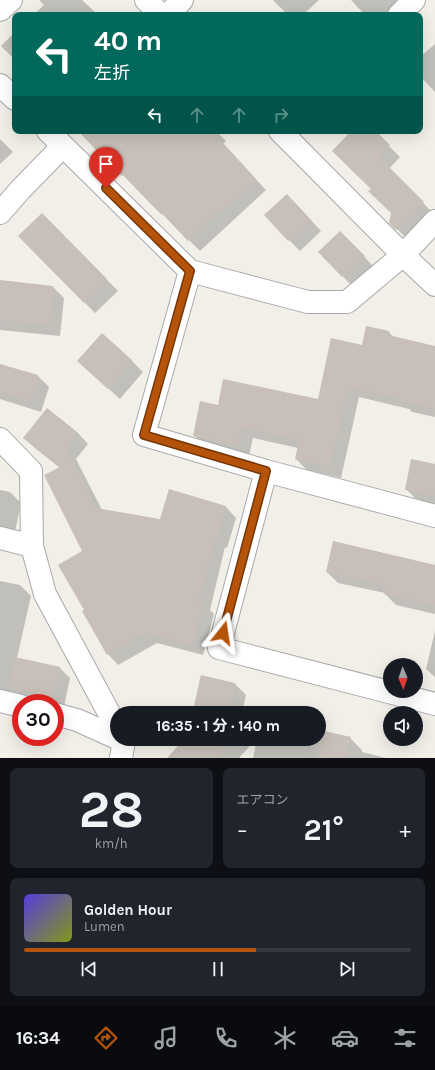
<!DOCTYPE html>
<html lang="ja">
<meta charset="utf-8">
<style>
body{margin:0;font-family:Karla,"Noto Sans JP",sans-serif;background:#20242c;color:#f1f3f6;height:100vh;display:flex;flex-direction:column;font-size:15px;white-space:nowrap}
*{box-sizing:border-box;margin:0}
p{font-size:13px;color:#9ea1a6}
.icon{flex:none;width:22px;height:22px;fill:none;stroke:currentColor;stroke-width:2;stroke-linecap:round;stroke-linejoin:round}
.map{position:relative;height:758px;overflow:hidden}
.panel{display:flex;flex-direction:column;gap:10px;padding:10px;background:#0d0f14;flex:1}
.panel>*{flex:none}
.hud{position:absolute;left:12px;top:12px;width:411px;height:122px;border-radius:8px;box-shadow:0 4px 16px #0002;background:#00695c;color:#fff;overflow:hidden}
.needle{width:26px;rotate:178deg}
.tools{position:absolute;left:383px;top:658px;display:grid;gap:8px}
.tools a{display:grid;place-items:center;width:40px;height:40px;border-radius:50%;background:#171b24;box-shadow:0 4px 16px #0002;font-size:20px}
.speed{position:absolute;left:12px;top:694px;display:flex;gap:8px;font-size:20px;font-weight:700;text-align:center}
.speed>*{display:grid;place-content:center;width:52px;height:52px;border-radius:50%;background:#171b24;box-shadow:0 4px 16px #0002;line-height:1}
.speed .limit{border:6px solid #d22;background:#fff;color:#111}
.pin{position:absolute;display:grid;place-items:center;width:34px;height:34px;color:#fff;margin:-41px -17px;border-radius:50% 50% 50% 0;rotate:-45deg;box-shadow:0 0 4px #0007}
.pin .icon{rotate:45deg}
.me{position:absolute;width:44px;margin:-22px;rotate:15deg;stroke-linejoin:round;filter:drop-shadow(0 0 3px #0008)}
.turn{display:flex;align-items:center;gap:14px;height:84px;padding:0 16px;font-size:18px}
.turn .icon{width:52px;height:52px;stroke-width:2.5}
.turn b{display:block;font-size:28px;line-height:34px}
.lanes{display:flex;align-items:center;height:38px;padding:0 16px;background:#0003;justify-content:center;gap:20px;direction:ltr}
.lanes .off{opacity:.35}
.big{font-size:30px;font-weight:700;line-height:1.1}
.panel .tile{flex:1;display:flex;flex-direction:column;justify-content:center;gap:6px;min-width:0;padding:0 14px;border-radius:8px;background:#20242c}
.panel .dial{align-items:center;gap:0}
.dial b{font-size:52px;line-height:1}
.song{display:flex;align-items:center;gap:12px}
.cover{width:48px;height:48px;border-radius:6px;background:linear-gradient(135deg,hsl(250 70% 55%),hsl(70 70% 35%))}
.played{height:4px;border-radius:2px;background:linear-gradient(90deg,#b45309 60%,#363941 60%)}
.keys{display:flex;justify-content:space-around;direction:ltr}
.heat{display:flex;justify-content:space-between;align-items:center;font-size:22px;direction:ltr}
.panel .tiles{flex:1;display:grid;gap:10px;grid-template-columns:1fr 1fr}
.tile:last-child{grid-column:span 2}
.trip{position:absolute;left:110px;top:706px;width:216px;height:40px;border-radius:20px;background:#171b24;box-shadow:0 4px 16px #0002;font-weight:700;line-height:40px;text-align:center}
.tab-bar{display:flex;height:64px;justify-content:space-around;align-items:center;background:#090b0e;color:#9ea1a6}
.tab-bar .icon{width:28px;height:28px}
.tab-bar .selected{color:#b45309}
.tab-bar b{font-size:18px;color:#f1f3f6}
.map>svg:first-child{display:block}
.shadow{fill:#0003}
.building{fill:#c7bfb8}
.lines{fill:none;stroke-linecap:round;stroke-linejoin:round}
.minor-casing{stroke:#a9a9a9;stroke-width:24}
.minor{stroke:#fff;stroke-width:22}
.route-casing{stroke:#753606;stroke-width:10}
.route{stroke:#b45309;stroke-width:7}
</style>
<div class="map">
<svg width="435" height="758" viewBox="0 0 435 758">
<rect width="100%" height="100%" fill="#f2efe9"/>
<!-- shadow -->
<path class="shadow" d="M 39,0 L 82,0 L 98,15 L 33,15 L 44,5 Z
M 273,0 L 319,0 L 303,15 L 288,15 Z
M 351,0 L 399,0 L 392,15 L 365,15 Z
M 15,32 L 15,60 L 1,46 Z
M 435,44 L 435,92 L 420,76 L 420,57 Z
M 86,131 L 216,131 L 226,141 L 223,144 L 266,190 L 200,251 L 163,214 L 162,215 L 151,204 L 123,174 L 122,176 L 111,165 L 88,140 Z
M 353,131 L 374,131 L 400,157 L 389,169 L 434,214 L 408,240 L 390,222 L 392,213 L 372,189 Z
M 0,139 L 13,152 L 0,164 Z
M 298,206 L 321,231 L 300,251 L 289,240 Z
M 42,214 L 118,291 L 95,313 L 19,236 Z
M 351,243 L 375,268 L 354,288 L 319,252 Z
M 0,281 L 53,287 L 64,298 L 60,336 L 0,330 Z
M 367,327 L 389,332 L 394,338 L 435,347 L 435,417 L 412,412 L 409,409 L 359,397 L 341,478 L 307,470 L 296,459 L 298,448 L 253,438 L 249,456 L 205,447 L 194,435 L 218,406 L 319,401 L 362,346 Z
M 132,361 L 143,372 L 120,399 L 90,372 Z
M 0,365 L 38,376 L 49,387 L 41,412 L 0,399 Z
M 48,409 L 78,433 L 88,444 L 76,459 L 102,510 L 161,520 L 170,490 L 226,507 L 236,518 L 227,548 L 225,547 L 210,610 L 214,614 L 203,655 L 157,643 L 118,665 L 108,654 L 85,610 L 83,552 L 60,468 L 35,448 L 24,438 Z
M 435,465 L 435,504 L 417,500 L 406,489 Z
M 0,490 L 10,492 L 21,503 L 15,532 L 0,529 Z
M 435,566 L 435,614 L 396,605 L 385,594 L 385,593 L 338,583 L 327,572 Z
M 0,581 L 20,585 L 31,596 L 17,658 L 59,667 L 70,678 L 64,707 L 55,706 L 55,703 L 43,703 L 21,698 L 16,694 L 0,690 Z
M 435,631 L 435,677 L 426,669 Z
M 201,676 L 235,684 L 246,695 L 242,712 L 248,713 L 202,713 L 195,705 Z
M 319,731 L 350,738 L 362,750 L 362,752 L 386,758 L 253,758 L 257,739 L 319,739 Z
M 186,739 L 256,739 L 239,758 L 186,758 Z"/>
<!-- building -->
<path class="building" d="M 78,131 L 212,131 L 256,179 L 188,241 L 152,203 L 151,204 L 112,164 L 110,165 Z
M 351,131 L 376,131 L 390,145 L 379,157 L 424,202 L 396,230 L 389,223 L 391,213 L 368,191 L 371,189 L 332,151 Z
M 287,194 L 311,220 L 288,241 L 264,215 Z
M 42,213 L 107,279 L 84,303 L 18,236 Z
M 340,231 L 365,256 L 342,277 L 318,252 Z
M 0,280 L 53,286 L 49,325 L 0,320 Z
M 366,326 L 389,331 L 388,335 L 435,346 L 435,409 L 400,401 L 400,399 L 348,387 L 330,467 L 295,459 L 299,440 L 242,428 L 238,446 L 193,436 L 200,401 L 218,405 L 223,379 L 318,399 L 331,338 L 362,345 Z
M 102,333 L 133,361 L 108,389 L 77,361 Z
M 0,364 L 38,375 L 30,401 L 0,392 Z
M 47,408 L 78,433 L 66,448 L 96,508 L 160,519 L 169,489 L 226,506 L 217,538 L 215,537 L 199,602 L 204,603 L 192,646 L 146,633 L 107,655 L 82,611 L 84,610 L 58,565 L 82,551 L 44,475 L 60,467 L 23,438 Z
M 411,459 L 435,464 L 435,496 L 405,490 Z
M 333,541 L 435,565 L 435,606 L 384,594 L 386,585 L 326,572 Z
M 15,657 L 60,667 L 53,697 L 8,688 Z
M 201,675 L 235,683 L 229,713 L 208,713 L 211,709 L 194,706 Z
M 319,730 L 351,737 L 346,758 L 319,758 Z
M 184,739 L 223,739 L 219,758 L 167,758 Z"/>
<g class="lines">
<!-- minor casing -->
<g class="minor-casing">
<path id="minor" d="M 146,0 L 161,15
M 0,10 L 11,0
M 168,15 L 182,0
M 399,15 L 414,0
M 0,85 L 15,99
M 48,131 L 190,271 L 308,302 L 347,302 L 403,255 L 435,221
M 280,131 L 403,255 L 435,285
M 0,213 L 20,190 L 63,146
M 190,271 L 144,435 L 266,471 L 435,516
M 0,439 L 31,471 L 32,546 L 45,594 L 117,728
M 266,471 L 219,648 L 435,704
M 0,538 L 32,546
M 0,701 L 21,706
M 55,714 L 77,720 L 117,738
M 121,758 L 124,741 L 123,739"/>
</g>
<!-- minor -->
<use href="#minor" class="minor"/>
</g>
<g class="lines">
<!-- route casing -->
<g class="route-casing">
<path id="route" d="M 106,188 L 190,271 L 144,435 L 266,471 L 223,633"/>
</g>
<!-- route -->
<use href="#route" class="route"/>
</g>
</svg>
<div class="tools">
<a><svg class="needle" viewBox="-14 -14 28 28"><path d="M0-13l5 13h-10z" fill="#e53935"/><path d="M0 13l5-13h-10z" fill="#9ea1a6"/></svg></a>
<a><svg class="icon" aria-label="sound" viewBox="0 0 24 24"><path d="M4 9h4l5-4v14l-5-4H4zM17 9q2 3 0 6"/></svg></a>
</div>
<div class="speed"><div class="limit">30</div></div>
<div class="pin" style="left:106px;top:188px;background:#d93025"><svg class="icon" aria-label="arrive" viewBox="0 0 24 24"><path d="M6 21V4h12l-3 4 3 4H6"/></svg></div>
<svg class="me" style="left:223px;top:633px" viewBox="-20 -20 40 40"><path d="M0-17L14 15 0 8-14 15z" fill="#b45309" stroke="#fff" stroke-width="4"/></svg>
<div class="trip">16:35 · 1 分 · 140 m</div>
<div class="hud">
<div class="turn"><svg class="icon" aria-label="left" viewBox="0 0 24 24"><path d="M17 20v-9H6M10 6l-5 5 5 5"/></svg><div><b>40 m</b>左折</div></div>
<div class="lanes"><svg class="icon" aria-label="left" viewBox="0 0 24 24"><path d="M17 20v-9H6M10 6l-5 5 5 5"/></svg><svg class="icon off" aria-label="ahead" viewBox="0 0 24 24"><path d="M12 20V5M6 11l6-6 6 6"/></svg><svg class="icon off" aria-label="ahead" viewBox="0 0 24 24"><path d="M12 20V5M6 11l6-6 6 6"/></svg><svg class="icon off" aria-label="right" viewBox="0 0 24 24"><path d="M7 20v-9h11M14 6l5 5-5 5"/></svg></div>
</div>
</div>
<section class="panel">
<div class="tiles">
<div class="tile dial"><b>28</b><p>km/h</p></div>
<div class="tile"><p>エアコン</p>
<div class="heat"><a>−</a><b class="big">21°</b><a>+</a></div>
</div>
<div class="tile">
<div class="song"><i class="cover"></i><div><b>Golden Hour</b><p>Lumen</p></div></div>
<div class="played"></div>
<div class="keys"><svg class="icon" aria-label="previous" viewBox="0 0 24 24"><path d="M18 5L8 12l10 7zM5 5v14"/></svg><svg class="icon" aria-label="pause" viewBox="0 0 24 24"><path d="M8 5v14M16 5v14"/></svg><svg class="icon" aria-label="next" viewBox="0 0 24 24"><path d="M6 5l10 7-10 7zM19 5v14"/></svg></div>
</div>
</div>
</section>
<nav class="tab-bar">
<b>16:34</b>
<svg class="icon selected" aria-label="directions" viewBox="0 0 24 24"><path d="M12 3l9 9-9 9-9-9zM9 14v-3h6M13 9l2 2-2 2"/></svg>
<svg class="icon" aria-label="music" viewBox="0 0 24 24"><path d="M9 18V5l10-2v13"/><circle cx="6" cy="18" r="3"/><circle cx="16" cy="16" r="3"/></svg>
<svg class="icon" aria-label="phone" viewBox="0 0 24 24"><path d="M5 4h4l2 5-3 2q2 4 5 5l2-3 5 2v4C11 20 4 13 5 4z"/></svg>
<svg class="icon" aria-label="climate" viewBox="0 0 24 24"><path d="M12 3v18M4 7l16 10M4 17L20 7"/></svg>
<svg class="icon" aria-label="car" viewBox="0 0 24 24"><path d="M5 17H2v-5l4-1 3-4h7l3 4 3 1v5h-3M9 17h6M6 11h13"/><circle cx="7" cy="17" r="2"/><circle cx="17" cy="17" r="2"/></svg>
<svg class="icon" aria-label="filters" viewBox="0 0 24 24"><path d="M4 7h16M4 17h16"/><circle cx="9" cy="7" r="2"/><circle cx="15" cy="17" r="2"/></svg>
</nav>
